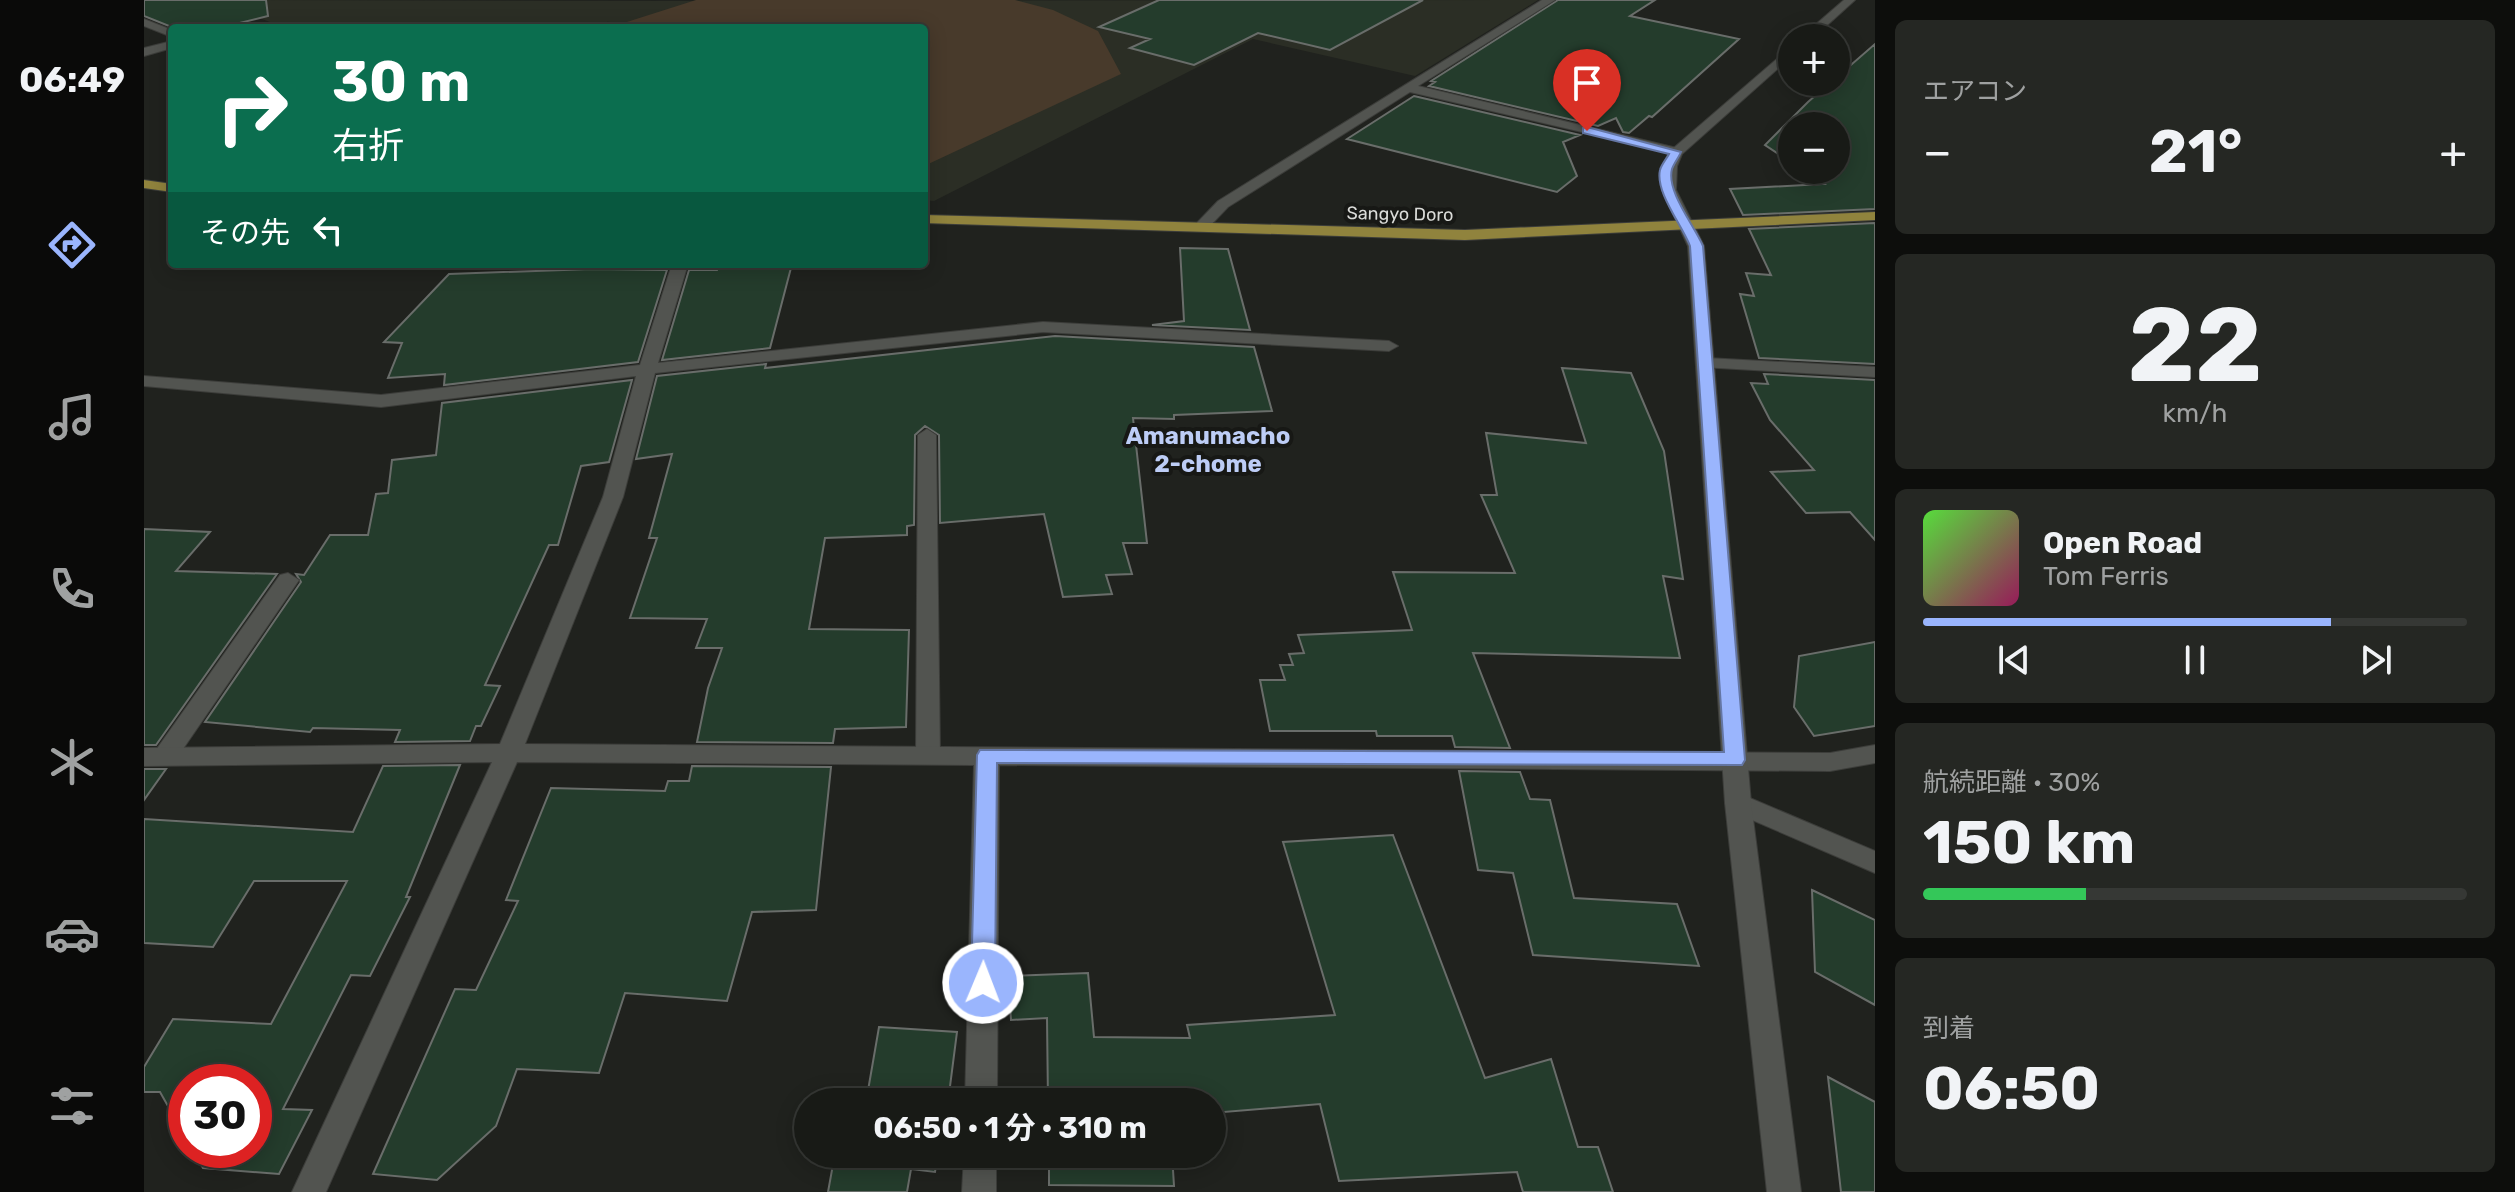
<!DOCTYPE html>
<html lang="ja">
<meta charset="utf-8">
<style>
body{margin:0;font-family:Rubik,"Noto Sans JP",sans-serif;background:#252723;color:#f1f3f6;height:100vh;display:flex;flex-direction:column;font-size:30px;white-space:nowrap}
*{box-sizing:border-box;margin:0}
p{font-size:26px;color:#9fa1a1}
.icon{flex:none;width:44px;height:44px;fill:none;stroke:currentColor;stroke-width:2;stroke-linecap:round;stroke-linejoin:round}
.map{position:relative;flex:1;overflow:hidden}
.panel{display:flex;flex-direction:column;gap:20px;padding:20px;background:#0d0e0c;width:640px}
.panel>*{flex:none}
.guide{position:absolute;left:24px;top:24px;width:760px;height:244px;border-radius:8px;box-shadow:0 4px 20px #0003,0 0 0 2px #363835;background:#0b6e4f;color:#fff;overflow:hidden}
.controls{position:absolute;left:1634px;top:24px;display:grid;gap:16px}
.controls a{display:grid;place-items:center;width:72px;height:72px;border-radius:50%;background:#181a16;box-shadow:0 4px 20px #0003,0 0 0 2px #363835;font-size:40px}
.speed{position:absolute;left:24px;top:1064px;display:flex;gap:16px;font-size:40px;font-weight:700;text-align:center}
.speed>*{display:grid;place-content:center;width:104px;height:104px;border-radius:50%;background:#181a16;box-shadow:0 4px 20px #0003,0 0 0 2px #363835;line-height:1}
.speed .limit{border:12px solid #d22;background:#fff;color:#111}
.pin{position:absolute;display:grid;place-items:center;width:68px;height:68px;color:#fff;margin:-82px -34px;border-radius:50% 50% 50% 0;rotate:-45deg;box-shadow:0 0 8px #0007}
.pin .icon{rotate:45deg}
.me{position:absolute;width:88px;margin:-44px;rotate:1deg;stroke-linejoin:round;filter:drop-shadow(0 0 6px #0008)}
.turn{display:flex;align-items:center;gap:28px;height:168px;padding:0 32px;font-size:36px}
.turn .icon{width:104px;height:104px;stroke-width:2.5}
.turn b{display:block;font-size:56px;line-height:68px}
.then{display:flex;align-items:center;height:76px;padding:0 32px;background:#0003;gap:16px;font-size:30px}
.big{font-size:60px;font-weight:700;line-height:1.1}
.panel .card{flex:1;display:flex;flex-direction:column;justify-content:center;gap:12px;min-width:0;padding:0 28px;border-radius:12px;background:#252723}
.panel .dial{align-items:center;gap:0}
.dial b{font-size:104px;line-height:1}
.song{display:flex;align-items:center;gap:24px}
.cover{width:96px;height:96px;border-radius:12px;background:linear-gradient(135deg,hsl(110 70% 55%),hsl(330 70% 35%))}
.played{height:8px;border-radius:4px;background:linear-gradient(90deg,#9ab5fd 75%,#363835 75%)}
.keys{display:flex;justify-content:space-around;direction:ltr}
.heat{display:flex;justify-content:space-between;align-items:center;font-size:44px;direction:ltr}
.charge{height:12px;border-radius:6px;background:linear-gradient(90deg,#34c759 30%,#363835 0)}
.trip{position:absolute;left:650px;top:1088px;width:432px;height:80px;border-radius:40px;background:#181a16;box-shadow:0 4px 20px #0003,0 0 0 2px #363835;font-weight:700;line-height:80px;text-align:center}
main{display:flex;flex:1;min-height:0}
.dock{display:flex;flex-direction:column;width:144px;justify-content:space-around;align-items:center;background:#0a0a09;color:#9fa1a1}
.dock .icon{width:56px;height:56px}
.dock .active{color:#9ab5fd}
.dock b{font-size:36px;color:#f1f3f6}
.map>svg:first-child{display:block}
.built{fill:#2b2e25}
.green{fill:#483a2b}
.building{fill:#243c2c;stroke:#696d6a;stroke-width:2}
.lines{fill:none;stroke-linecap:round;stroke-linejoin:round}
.service-casing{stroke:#3c3d3a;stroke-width:2}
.minor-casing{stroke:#3c3d3a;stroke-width:2}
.tertiary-casing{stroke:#3c3d3a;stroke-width:2}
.primary-casing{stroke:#3c3d3a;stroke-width:2}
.service{fill:#525450;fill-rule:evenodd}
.minor{fill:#525450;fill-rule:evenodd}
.tertiary{fill:#525450;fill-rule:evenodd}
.primary{fill:#90833d;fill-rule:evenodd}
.route{fill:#9ab5fd;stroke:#6476a4;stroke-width:2}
.labels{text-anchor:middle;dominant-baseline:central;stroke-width:8;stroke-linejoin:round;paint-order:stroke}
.far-street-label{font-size:18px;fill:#dadbd8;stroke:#171815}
.neighbourhood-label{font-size:24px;font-weight:bold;fill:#bdcdf6;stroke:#171815}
</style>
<main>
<nav class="dock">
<b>06:49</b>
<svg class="icon active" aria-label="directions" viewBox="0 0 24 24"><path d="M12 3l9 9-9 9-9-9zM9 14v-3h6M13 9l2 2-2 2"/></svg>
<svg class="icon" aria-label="music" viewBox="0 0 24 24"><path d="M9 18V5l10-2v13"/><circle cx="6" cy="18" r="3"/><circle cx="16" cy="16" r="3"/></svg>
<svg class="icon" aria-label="phone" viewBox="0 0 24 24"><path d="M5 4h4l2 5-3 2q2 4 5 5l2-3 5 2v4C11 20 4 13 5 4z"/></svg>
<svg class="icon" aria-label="climate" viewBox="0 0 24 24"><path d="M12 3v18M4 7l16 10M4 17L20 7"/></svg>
<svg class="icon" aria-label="car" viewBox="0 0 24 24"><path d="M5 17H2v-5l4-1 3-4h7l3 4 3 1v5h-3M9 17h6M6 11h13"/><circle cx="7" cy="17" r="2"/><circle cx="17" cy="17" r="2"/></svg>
<svg class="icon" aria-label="filters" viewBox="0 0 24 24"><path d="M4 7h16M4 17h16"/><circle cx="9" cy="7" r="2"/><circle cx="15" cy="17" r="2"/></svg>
</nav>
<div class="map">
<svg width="1731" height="1192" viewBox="0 0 1731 1192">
<rect width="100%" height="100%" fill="#20221e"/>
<!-- built -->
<path class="built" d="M 68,0 L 532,1 L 1394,0 L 1271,76 L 1109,39 L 790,201 L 780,200 L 780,28 L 447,28 L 466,21 L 443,28 L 142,28 Z"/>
<!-- green -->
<path class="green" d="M 552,0 L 871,0 L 909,10 L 954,31 L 977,74 L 780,166 L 780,28 L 464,28 Z"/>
<!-- building -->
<path class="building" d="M 0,0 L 122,0 L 124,16 L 75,28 L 30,28 L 0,16 Z
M 1015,0 L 1279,0 L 1186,50 L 1114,33 L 1050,65 L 986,48 L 1006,39 L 955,27 Z
M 1414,0 L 1511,0 L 1486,16 L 1595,39 L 1508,117 L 1505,116 L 1485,133 L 1479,132 L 1472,118 L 1454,126 L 1285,86 L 1291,82 L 1287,81 Z
M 1731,44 L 1731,209 L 1599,215 L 1586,189 L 1680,184 L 1659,170 L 1692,170 L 1692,126 L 1648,126 L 1648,163 L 1621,145 L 1664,102 L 1687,82 L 1692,82 L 1692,78 Z
M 1270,96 L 1436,135 L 1419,142 L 1433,176 L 1413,192 L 1203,139 Z
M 1731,223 L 1731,364 L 1615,358 L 1596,294 L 1610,296 L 1602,273 L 1627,275 L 1605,229 Z
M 1036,248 L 1084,249 L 1106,330 L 1008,325 L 1040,321 Z
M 575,264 L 648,264 L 626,348 L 518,360 L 545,270 L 573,270 Z
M 448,269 L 523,270 L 494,362 L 300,385 L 301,374 L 244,378 L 258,343 L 240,342 L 305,274 Z
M 911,336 L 1110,347 L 1128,411 L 1030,415 L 1030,419 L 989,418 L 1003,543 L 979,543 L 988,574 L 962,575 L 968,594 L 919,597 L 900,514 L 796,523 L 795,435 L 781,426 L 771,435 L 770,525 L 763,526 L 763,535 L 681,538 L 665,629 L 765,630 L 762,727 L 691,729 L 689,743 L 553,742 L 564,688 L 578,648 L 552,648 L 563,619 L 486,618 L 513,538 L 505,538 L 528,454 L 492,459 L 513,376 L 622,364 L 621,368 Z
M 1418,368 L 1487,373 L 1520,451 L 1539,579 L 1519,576 L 1536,658 L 1329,653 L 1366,748 L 1311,747 L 1308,736 L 1233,736 L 1232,731 L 1126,731 L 1116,680 L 1141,680 L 1136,665 L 1149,665 L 1145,654 L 1160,653 L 1154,635 L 1268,630 L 1249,572 L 1371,573 L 1337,495 L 1353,495 L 1342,433 L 1442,443 Z
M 1620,374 L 1731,380 L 1731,540 L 1706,512 L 1662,513 L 1627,472 L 1670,470 L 1626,420 L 1607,383 L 1624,384 Z
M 488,380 L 465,462 L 437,466 L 414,545 L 405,545 L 341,685 L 356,686 L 337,726 L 332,726 L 326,741 L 251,742 L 256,730 L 169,728 L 166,732 L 61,722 L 157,582 L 152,574 L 160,575 L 186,535 L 224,535 L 232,494 L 244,493 L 248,460 L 292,455 L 298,403 Z
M 0,529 L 66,532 L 32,571 L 133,574 L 12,745 L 0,745 Z
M 1731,642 L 1731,726 L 1670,736 L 1650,707 L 1655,656 Z
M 316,765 L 262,897 L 266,897 L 226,976 L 207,975 L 139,1109 L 168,1110 L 135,1174 L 59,1168 L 49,1150 L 110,1150 L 110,1082 L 42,1082 L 42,1138 L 16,1092 L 0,1092 L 0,1067 L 29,1019 L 127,1024 L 203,881 L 110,881 L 69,947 L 0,943 L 0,819 L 209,832 L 239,766 Z
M 548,766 L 687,767 L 672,910 L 608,912 L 583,1001 L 481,993 L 455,1073 L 373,1069 L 352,1126 L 293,1180 L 229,1174 L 311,989 L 332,990 L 374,901 L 362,900 L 407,788 L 521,791 L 524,781 L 545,781 Z
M 0,769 L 22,769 L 0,800 Z
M 1315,771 L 1376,772 L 1386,799 L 1406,800 L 1430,898 L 1533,904 L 1555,966 L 1389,955 L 1369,873 L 1334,870 Z
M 1249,835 L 1341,1078 L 1407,1059 L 1434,1147 L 1454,1147 L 1469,1192 L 1379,1192 L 1373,1172 L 1195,1181 L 1176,1104 L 1068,1113 L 1068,1102 L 904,1102 L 903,1018 L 867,1020 L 864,976 L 944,973 L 950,1037 L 1046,1038 L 1043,1025 L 1191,1015 L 1139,842 Z
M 1668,890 L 1731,920 L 1731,1005 L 1671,972 Z
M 735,1027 L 813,1032 L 804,1102 L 722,1102 Z
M 1684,1077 L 1731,1102 L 1731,1192 L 1697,1192 Z
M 673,1154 L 794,1154 L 791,1172 L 767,1169 L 763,1192 L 684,1192 L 690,1159 L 672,1156 Z
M 905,1154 L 1028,1154 L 1030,1186 L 905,1185 Z"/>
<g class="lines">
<!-- service casing -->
<g class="service-casing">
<path id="service" d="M 783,429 L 792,435 L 796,755 L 793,761 L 784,764 L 775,761 L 772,755 L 774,435 Z
M 144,573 L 155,580 L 30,762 L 21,765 L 12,762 L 8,756 L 12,750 L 136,575 Z"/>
</g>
<!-- minor casing -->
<g class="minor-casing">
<path id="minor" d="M 1398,0 L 1411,0 L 1274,86 L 1537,149 L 1537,155 L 1266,92 L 1084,207 L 1062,230 L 1052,230 L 1049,227 L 1074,201 Z
M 0,19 L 28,30 L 28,37 L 0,26 Z
M 28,41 L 28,48 L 0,56 L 0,48 Z
M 528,264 L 544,264 L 514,363 L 899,322 L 1245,341 L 1254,346 L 1245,351 L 899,332 L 511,373 L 479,497 L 381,744 L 1686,753 L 1731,745 L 1731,763 L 1686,771 L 855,765 L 853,1102 L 821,1102 L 830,765 L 373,762 L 182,1192 L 148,1192 L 348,762 L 0,766 L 0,748 L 356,744 L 459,497 L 492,376 L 237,407 L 0,386 L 0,376 L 237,395 L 496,365 Z
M 1563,358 L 1731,367 L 1731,377 L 1557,367 L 1554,363 Z
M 1594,793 L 1731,851 L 1731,873 L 1585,810 L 1581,803 L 1585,796 Z
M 820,1154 L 852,1154 L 852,1192 L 818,1192 Z"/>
</g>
<!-- tertiary casing -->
<g class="tertiary-casing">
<path id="tertiary" d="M 1700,0 L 1711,0 L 1669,38 L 1656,38 Z
M 1648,46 L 1648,56 L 1538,154 L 1533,166 L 1532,190 L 1560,246 L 1607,803 L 1657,1192 L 1623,1192 L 1581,803 L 1544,246 L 1518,190 L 1519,166 L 1525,152 Z"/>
</g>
<!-- primary casing -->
<g class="primary-casing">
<path id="primary" d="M 0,180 L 28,184 L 28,192 L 0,188 Z
M 1731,212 L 1731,220 L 1321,240 L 780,223 L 780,215 L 1321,230 Z"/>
</g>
<!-- service -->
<use href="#service" class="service"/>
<!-- minor -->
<use href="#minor" class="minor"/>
<!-- tertiary -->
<use href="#tertiary" class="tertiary"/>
<!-- primary -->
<use href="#primary" class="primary"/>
</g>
<!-- route -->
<path class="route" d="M 1443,127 L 1537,152 C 1535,157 1530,163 1528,169 C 1522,191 1550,225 1559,246 L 1601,760 L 1598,765 L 853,763 L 851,983 L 847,990 L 839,993 L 830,990 L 827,983 L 833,755 L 836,750 L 1580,752 L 1546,246 C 1538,225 1511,192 1516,170 C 1517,165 1523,158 1525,154 L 1439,133 L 1439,128 Z"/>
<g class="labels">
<!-- far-street labels -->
<g class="far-street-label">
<text transform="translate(1256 214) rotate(1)">Sangyo Doro</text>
</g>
<!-- neighbourhood labels -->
<g class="neighbourhood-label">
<text x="1064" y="436">Amanumacho<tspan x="1064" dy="28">2-chome</tspan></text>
</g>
</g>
</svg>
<div class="controls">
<a>+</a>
<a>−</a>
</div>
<div class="speed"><div class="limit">30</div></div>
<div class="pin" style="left:1443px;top:131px;background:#d93025"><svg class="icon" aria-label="arrive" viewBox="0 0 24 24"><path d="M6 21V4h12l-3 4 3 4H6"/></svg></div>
<svg class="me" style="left:839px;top:983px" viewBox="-20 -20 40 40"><circle r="17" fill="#9ab5fd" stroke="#fff" stroke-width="3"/><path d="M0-11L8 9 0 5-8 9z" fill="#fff"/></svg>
<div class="trip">06:50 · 1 分 · 310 m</div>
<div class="guide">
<div class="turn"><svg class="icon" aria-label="right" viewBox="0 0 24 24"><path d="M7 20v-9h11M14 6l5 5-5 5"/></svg><div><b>30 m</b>右折</div></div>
<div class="then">その先<svg class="icon" aria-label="left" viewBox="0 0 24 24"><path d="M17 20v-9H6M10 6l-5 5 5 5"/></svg></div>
</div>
</div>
<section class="panel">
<div class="card"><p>エアコン</p>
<div class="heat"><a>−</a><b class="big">21°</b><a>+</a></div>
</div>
<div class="card dial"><b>22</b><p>km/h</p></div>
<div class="card">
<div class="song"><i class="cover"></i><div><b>Open Road</b><p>Tom Ferris</p></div></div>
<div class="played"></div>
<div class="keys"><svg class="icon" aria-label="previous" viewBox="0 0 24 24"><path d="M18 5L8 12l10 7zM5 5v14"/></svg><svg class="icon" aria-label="pause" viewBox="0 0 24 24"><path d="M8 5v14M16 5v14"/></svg><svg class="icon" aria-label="next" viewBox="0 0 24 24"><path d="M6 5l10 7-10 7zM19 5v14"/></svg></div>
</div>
<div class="card"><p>航続距離 · 30%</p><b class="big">150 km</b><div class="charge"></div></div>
<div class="card"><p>到着</p><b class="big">06:50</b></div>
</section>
</main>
